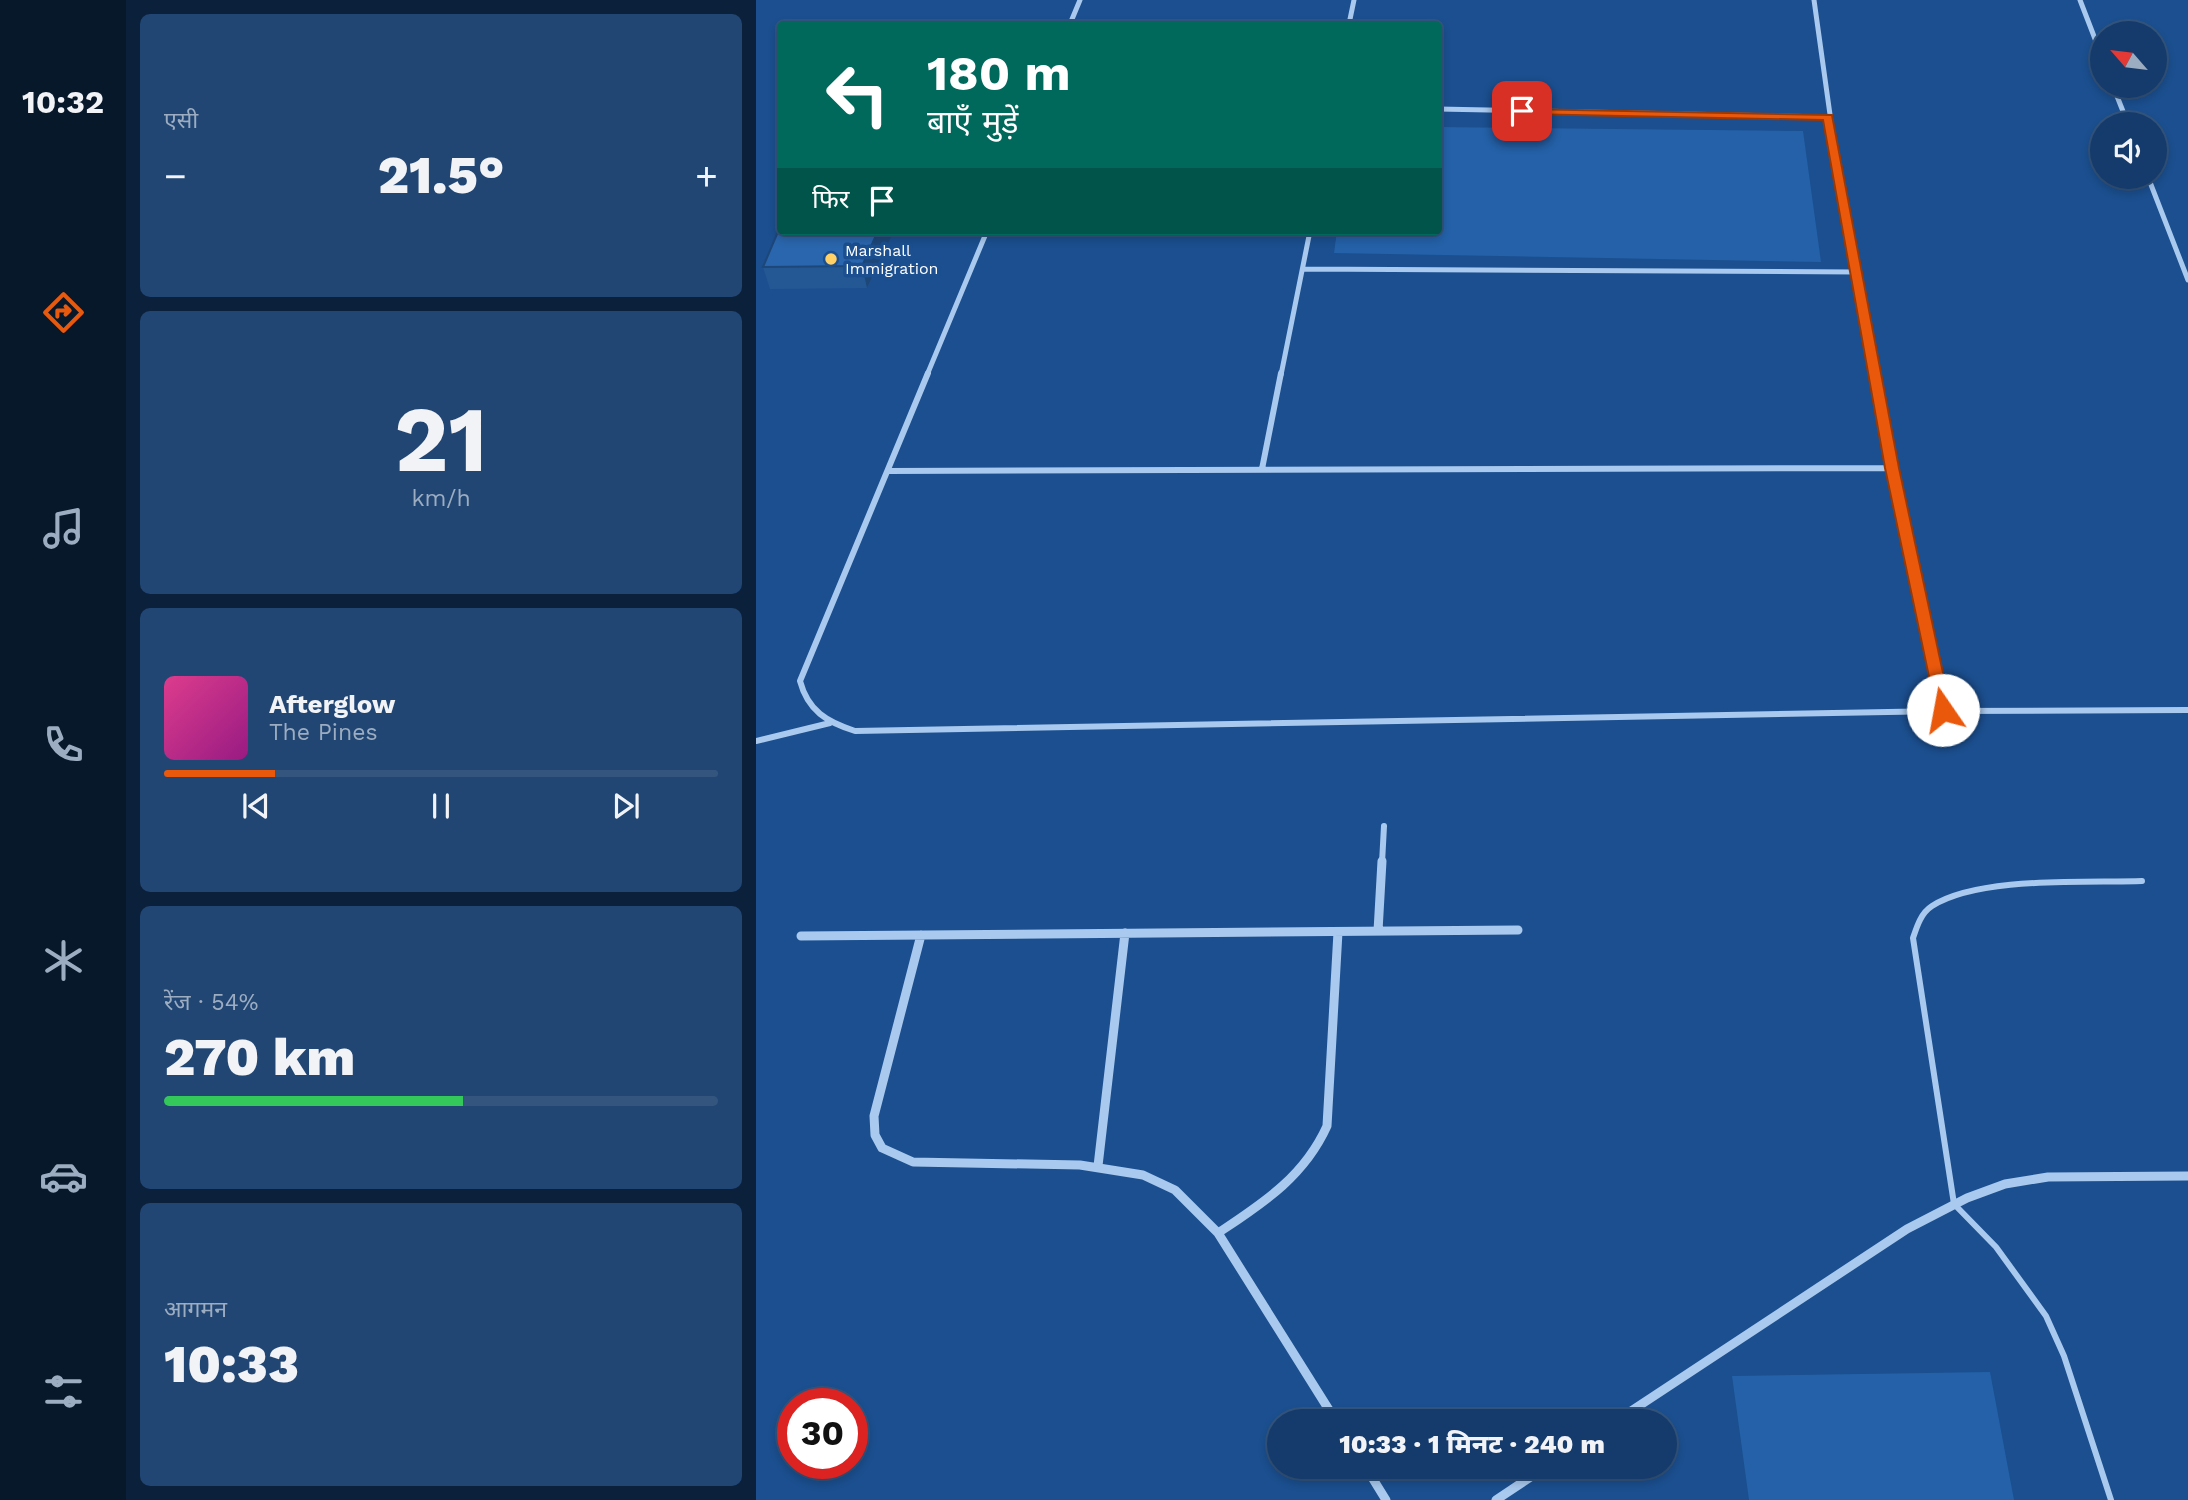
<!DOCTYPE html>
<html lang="hi">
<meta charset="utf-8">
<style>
body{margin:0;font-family:"Work Sans","Noto Sans Devanagari",sans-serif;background:#214673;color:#f1f3f6;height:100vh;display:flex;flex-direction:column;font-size:26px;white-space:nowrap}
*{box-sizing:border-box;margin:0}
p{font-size:23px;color:#9dadc1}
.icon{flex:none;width:38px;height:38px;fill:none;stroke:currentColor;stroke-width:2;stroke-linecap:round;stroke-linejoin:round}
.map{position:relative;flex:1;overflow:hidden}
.panel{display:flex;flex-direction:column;gap:14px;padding:14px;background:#0b203b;width:630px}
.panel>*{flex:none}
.hud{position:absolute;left:21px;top:21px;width:665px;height:214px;border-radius:7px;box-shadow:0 4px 10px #0003,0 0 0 2px #33557e;background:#00695c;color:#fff;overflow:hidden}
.needle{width:46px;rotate:298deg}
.buttons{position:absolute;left:1334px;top:21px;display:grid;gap:14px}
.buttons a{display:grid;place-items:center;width:77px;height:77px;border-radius:50%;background:#143b6b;box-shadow:0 4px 10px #0003,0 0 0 2px #33557e;font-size:35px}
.speed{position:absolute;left:21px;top:1388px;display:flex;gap:14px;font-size:35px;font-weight:700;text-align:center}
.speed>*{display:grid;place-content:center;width:91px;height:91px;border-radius:50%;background:#143b6b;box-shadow:0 4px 10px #0003,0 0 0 2px #33557e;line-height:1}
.speed .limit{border:10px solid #d22;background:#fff;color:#111}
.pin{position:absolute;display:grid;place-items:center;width:60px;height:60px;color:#fff;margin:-30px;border-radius:14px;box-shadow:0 4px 10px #0006}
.me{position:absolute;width:77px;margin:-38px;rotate:348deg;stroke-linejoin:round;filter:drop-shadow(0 0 5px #0008)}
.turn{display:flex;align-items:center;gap:24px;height:147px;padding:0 35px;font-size:32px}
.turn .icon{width:91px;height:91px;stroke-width:2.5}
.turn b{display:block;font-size:49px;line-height:60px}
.then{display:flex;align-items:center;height:66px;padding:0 35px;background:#0003;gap:14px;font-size:26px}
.big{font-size:52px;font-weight:800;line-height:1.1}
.panel .card{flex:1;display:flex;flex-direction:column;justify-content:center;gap:10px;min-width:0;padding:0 24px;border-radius:10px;background:#214673}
.panel .dial{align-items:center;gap:0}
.dial b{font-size:91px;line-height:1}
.song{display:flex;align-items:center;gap:21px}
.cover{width:84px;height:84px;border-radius:10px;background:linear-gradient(135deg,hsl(330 70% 55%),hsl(310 70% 35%))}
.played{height:7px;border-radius:4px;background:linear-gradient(90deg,#ea580c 20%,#33557e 20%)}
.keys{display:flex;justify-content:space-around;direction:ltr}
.heat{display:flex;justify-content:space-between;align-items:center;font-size:38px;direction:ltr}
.charge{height:10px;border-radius:5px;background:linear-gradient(90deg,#34c759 54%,#33557e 0)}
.trip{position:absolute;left:511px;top:1409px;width:410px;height:70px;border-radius:35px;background:#143b6b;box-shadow:0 4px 10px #0003,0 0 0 2px #33557e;font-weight:800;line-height:70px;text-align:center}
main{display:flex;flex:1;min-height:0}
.dock{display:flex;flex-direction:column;width:126px;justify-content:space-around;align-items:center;background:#08182b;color:#9dadc1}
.dock .icon{width:49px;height:49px}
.dock .active{color:#ea580c}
.dock b{font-size:32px;color:#f1f3f6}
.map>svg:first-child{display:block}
.green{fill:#2461a8}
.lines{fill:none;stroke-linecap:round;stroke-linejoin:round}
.lane{stroke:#a9c9ee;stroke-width:6}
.street-far2{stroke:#a9c9ee;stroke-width:5}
.street-far1{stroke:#a9c9ee;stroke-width:6}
.street{stroke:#a9c9ee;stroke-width:9}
.wall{fill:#245895}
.shaded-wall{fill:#1d4779}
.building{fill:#2a66ad;stroke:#1d4779;stroke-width:2}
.route{fill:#ea580c;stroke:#983908;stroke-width:2}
.poi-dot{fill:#ffd166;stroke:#1b4f8f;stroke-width:2.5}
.labels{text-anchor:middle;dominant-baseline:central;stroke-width:7;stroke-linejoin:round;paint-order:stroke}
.far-poi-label{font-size:16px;fill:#fff;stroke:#1b4f8f;text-anchor:start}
</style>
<main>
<nav class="dock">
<b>10:32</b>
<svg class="icon active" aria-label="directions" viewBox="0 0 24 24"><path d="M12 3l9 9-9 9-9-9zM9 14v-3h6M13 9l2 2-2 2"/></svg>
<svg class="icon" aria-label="music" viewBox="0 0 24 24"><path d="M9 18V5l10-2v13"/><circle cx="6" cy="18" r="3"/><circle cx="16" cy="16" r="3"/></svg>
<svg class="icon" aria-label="phone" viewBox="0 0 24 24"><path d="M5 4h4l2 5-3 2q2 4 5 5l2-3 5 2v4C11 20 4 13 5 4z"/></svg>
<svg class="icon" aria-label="climate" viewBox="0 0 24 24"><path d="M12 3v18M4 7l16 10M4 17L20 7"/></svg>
<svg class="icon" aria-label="car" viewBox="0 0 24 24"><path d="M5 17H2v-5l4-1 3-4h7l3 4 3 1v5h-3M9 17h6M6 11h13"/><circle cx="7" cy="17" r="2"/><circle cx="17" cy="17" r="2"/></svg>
<svg class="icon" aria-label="filters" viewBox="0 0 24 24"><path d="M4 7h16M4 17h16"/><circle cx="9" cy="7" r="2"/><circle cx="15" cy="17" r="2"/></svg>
</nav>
<section class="panel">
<div class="card"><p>एसी</p>
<div class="heat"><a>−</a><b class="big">21.5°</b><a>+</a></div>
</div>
<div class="card dial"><b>21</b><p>km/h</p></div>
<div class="card">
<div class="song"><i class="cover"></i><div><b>Afterglow</b><p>The Pines</p></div></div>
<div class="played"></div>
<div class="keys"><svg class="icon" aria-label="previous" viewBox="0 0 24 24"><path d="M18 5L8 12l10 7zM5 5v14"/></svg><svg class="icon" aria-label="pause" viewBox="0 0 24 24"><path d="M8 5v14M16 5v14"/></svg><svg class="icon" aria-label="next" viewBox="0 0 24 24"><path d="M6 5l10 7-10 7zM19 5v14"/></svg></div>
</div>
<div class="card"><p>रेंज · 54%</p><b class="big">270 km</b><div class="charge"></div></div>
<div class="card"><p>आगमन</p><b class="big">10:33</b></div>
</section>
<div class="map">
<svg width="1432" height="1500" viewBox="0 0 1432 1500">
<rect width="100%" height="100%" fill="#1b4f8f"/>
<!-- green -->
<path class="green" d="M 683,127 L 1047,131 L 1065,262 L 578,253 L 581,231 L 682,231 Z
M 1234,1372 L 1258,1500 L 993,1500 L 976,1376 Z"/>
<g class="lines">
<!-- lane -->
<path class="lane" d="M 1355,1500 L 1308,1356 L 1290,1316 L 1240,1247 L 1198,1204 L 1157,938 C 1161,926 1165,913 1176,906 C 1223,876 1330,883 1386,881"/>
<!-- street-far2 -->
<path class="street-far2" d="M 1058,0 L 1083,179 L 1118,375
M 1324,0 L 1346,57
M 314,24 L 324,0
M 593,24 L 598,0
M 1357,86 L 1372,124
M 682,109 L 1072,117
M 1392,177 L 1432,280
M 547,269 L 1100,272
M 171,375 L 231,231
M 525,375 L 554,231"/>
<!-- street-far1 -->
<path class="street-far1" d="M 172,373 L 44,681 C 52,711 71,722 99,731 L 1187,711 L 1432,710
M 1117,373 L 1187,711
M 506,469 L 525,373
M 132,471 L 1136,468
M 0,741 L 74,723
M 626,863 L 628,826"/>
<!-- street -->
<path class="street" d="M 622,931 L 626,861
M 165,935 L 118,1116 L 119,1135 L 126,1148 L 157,1162 L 324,1165 L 387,1175 L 419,1190 L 462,1233 L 580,1421
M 45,936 L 762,930
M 342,1166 L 369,933
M 462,1233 C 507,1203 548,1177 571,1126 L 582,932
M 860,1421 L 1151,1229 L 1211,1198 L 1249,1184 L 1292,1177 L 1432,1176
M 609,1466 L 630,1500
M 740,1500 L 791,1466"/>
</g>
<!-- wall -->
<path class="wall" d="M 24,231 L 138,231 L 111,288 L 14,289 L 7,267 Z"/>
<!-- shaded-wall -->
<path class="shaded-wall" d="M 122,231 L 138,231 L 111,288 L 106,266 Z"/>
<!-- building -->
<path class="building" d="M 24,227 L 24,231 L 122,231 L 106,266 L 7,267 Z"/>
<!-- route -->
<path class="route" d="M 762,109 L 1076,115 L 1143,468 L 1195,710 L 1193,714 L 1182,714 L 1180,710 L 1129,468 L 1067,120 L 766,114 L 762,113 Z"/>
<!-- markers -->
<circle class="poi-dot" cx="75" cy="259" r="7"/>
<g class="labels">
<!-- far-poi labels -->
<g class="far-poi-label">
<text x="89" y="250">Marshall<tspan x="89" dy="18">Immigration</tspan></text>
</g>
</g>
</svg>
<div class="buttons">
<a><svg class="needle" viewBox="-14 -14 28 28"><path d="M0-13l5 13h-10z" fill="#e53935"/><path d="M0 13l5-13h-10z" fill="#9dadc1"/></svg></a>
<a><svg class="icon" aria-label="sound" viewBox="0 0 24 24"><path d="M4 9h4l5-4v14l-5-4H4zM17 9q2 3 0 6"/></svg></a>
</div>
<div class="speed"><div class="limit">30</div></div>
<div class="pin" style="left:766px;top:111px;background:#d93025"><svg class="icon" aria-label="arrive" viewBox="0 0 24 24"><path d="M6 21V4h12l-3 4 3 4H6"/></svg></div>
<svg class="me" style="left:1187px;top:710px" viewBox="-20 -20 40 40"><circle r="19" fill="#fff"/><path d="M0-13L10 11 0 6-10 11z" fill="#ea580c"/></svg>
<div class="trip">10:33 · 1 मिनट · 240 m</div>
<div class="hud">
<div class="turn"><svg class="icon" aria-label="left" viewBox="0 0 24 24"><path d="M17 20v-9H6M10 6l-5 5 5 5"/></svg><div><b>180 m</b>बाएँ मुड़ें</div></div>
<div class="then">फिर<svg class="icon" aria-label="arrive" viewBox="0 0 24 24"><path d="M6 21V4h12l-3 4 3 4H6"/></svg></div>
</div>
</div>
</main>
